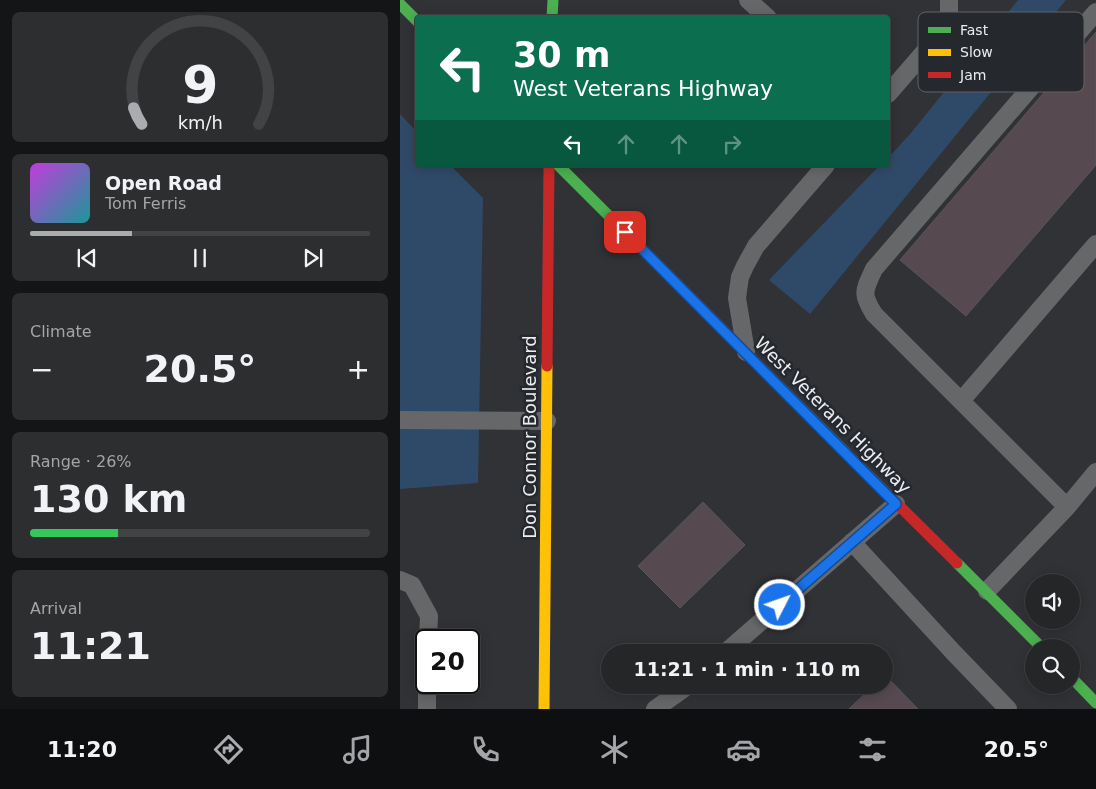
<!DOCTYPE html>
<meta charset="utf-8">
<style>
body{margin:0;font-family:"DejaVu Sans",sans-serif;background:#2c2e30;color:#f1f3f6;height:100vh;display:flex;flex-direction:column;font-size:19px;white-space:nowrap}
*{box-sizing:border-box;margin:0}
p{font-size:16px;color:#a3a5a8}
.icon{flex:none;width:28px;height:28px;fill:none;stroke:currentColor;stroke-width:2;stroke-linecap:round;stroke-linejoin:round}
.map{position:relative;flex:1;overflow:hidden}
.panel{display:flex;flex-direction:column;gap:12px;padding:12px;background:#141516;width:400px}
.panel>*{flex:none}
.guide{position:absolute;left:15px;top:15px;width:475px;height:152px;border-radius:5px;box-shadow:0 2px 12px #0003,0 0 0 1px #414345;background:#0b6e4f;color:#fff;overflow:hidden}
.buttons{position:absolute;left:625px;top:574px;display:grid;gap:10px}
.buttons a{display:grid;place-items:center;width:55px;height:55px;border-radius:50%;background:#242628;box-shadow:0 2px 12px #0003,0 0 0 1px #414345;font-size:25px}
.speed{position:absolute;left:15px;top:629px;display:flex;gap:10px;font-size:25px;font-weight:700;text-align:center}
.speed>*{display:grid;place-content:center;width:65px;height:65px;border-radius:50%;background:#242628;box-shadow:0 2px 12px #0003,0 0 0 1px #414345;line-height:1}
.speed .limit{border:2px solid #111;border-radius:8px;background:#fff;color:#111}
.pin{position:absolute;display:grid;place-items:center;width:42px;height:42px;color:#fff;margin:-21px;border-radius:10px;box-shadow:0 2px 8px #0006}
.me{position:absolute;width:55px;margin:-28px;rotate:49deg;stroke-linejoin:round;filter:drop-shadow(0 0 4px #0008)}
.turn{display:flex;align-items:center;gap:18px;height:105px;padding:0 15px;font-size:22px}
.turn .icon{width:65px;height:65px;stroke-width:2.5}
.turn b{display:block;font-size:35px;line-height:42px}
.lanes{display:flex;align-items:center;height:48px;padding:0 15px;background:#0003;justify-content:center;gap:25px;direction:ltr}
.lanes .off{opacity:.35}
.big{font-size:38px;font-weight:700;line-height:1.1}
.panel .widget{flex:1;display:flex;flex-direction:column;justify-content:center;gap:8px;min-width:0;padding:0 18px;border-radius:8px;background:#2c2e30}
.panel .dial{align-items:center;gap:0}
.dial svg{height:130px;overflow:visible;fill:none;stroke:#414345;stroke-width:7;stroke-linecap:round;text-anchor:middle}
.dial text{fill:#f1f3f6;stroke:none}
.song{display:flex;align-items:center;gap:15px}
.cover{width:60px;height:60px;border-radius:8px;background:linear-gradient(135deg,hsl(290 70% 55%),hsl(180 70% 35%))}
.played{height:5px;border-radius:2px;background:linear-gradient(90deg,#aaacaf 30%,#414345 30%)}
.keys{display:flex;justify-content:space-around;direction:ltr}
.heat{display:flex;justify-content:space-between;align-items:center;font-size:28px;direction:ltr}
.charge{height:8px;border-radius:4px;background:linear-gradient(90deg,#34c759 26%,#414345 0)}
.trip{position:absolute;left:201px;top:644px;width:292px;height:50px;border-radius:25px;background:#242628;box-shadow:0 2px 12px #0003,0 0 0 1px #414345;font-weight:700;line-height:50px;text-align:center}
.tab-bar{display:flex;height:80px;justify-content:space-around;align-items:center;background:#0e0f10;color:#a3a5a8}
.tab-bar .icon{width:35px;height:35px}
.tab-bar .current{color:#aaacaf}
.tab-bar b{font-size:22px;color:#f1f3f6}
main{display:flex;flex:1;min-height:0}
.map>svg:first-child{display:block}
.green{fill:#2f4a68}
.building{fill:#56494f;stroke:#585759}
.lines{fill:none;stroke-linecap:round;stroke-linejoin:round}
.lane{stroke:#666768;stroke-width:18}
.fast{stroke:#4caf50;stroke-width:11}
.slow{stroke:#ffc107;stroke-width:11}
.jam{stroke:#c62828;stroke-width:11}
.route-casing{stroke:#114b97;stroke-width:12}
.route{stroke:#1a73e8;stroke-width:9}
.labels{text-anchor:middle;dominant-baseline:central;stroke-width:5;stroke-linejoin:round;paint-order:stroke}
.street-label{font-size:18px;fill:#ebeef0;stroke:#25282c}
.key{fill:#25282c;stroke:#606367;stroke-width:1}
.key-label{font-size:14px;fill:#ebeef0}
</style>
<main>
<section class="panel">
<div class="widget dial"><svg viewBox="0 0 100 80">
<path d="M14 69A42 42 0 1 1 86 69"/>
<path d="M14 69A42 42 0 0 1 9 59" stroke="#aaacaf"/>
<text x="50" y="56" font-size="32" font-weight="700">9</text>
<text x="50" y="72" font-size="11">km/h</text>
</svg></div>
<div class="widget">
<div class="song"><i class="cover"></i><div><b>Open Road</b><p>Tom Ferris</p></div></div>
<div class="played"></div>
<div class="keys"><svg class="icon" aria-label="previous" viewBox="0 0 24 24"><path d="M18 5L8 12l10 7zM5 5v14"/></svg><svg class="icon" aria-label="pause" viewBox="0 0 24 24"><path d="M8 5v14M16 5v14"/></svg><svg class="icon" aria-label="next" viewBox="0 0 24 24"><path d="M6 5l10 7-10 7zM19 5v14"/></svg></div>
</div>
<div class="widget"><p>Climate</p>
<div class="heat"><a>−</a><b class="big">20.5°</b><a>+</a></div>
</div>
<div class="widget"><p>Range · 26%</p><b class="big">130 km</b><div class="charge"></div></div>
<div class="widget"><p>Arrival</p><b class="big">11:21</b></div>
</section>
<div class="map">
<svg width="696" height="709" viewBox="0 0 696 709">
<rect width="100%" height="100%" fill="#303235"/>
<!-- green -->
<path class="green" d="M 618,0 L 666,0 L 410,314 L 369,280 L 480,165 L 488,165 L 488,158 L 511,133 Z
M 0,114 L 17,132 L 18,165 L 50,165 L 83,198 L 78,483 L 0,489 Z"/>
<!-- building -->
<path class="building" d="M 696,32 L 696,165 L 566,316 L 500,260 Z
M 303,502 L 345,545 L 280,608 L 238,566 Z
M 485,675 L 518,709 L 449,709 L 474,685 L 485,685 Z"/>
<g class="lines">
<!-- lane -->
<path class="lane" d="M 348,0 L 368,18
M 488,94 L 539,35 L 549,13 L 549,0
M 346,352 L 337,298 L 340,277 L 345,266 L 356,246 L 426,165
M 561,401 L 696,244
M 0,420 L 147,421
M 667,507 L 474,314 C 461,293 464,291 474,269 L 696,12
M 452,542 L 554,653 L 608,709
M 0,580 L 12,585 L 29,616 L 28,640
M 587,591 L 667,507 L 696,472
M 326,652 L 496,504
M 27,709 L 27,682
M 255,709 L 289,685"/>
<!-- fast -->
<path class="fast" d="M 0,4 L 18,22
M 152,18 L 153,0
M 158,165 L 446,453
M 557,563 L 642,648
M 671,677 L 696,703"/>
<!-- slow -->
<path class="slow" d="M 144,709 L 147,366"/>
<!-- jam -->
<path class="jam" d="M 147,366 L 149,165
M 446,453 L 557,563"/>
</g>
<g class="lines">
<!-- route casing -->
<g class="route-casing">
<path id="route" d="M 225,232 L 496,504 L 380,605"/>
</g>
<!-- route -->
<use href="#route" class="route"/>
</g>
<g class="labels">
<!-- street labels -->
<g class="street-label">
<text transform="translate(433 415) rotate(45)">West Veterans Highway</text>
<text transform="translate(129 437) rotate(-90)">Don Connor Boulevard</text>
</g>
</g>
<!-- legend -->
<rect x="518" y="12" width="166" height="80" rx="8" class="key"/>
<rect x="528" y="27" width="23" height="6" fill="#4caf50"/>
<rect x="528" y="49" width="23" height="7" fill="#ffc107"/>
<rect x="528" y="72" width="23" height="6" fill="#c62828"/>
<g class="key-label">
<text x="560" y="35">Fast</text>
<text x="560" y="57">Slow</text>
<text x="560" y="80">Jam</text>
</g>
</svg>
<div class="buttons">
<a><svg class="icon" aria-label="sound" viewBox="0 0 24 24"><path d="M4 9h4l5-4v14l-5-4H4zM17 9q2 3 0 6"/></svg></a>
<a><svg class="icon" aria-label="search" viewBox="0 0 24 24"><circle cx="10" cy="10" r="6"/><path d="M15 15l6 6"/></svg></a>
</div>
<div class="speed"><div class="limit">20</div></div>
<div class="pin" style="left:225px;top:232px;background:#d93025"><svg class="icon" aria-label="arrive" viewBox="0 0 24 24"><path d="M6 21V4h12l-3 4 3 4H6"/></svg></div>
<svg class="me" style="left:380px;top:605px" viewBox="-20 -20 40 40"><circle r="17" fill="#1a73e8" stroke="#fff" stroke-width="3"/><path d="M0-11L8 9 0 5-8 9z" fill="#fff"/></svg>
<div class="trip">11:21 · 1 min · 110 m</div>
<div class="guide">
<div class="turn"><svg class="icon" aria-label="left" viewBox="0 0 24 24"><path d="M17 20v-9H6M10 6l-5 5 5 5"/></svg><div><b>30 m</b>West Veterans Highway</div></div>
<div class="lanes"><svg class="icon" aria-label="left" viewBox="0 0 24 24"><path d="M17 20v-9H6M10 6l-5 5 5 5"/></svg><svg class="icon off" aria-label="ahead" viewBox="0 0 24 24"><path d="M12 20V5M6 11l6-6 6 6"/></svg><svg class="icon off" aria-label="ahead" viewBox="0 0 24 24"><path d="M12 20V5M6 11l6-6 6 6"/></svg><svg class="icon off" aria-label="right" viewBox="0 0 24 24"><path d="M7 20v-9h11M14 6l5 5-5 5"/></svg></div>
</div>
</div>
</main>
<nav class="tab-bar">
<b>11:20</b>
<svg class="icon current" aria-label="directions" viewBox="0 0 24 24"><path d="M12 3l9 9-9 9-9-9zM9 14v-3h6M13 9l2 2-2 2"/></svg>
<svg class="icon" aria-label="music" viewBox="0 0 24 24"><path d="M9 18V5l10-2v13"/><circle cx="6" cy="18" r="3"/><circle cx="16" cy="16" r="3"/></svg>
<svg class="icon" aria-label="phone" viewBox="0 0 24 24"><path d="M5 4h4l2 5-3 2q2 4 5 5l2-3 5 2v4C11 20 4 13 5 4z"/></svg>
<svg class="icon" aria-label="climate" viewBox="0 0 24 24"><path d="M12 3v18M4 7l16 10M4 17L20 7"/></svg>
<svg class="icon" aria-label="car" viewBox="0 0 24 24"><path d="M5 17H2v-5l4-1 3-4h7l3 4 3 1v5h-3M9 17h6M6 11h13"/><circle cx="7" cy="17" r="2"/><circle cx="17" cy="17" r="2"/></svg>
<svg class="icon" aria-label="filters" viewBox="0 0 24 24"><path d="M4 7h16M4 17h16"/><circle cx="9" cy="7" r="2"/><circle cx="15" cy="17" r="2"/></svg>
<b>20.5°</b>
</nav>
